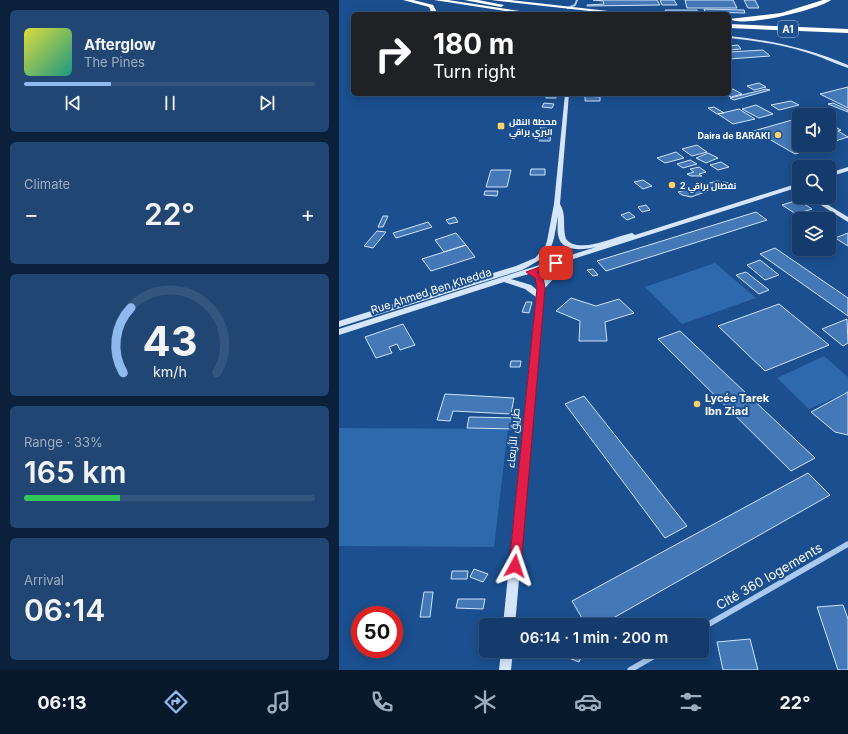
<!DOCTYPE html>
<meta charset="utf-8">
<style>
body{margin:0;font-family:Inter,Cairo,sans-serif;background:#214673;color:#f1f3f6;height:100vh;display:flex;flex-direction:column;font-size:15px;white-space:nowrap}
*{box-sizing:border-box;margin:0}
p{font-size:13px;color:#9dadc1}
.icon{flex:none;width:22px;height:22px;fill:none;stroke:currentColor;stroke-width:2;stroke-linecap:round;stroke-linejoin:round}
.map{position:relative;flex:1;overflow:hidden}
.details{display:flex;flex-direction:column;gap:10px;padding:10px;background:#0b203b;width:339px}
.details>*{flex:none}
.banner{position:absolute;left:12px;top:12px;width:380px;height:84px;border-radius:6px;box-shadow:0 2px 10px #0003,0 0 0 1px #33557e;background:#202124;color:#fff;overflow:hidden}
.buttons{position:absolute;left:453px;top:108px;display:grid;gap:8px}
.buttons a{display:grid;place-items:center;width:44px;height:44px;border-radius:6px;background:#143b6b;box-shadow:0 2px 10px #0003,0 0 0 1px #33557e;font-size:20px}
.speed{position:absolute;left:12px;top:606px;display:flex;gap:8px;font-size:20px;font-weight:700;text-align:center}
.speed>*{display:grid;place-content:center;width:52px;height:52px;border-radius:50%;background:#143b6b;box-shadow:0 2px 10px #0003,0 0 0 1px #33557e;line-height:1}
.speed .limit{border:6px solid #d22;background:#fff;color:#111}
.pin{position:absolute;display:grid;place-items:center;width:34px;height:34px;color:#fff;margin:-17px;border-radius:8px;box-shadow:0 2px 6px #0006}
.me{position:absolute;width:44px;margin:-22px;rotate:5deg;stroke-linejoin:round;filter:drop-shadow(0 0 3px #0008)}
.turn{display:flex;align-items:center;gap:14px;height:84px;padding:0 16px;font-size:18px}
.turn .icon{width:52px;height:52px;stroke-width:2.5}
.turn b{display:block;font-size:28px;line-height:34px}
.big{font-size:30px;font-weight:600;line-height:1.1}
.details .widget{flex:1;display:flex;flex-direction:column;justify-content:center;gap:6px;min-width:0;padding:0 14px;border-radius:6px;background:#214673}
.details .dial{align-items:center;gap:0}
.dial svg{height:104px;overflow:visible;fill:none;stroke:#33557e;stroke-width:7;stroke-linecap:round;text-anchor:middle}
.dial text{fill:#f1f3f6;stroke:none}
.song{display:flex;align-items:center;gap:12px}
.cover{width:48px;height:48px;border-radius:6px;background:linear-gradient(135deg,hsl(60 70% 55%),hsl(170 70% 35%))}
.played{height:4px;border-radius:2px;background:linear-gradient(90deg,#90b9f0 30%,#33557e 30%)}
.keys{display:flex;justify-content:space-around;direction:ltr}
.heat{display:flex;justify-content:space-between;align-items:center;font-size:22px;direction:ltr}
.charge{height:6px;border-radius:3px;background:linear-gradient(90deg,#34c759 33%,#33557e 0)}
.trip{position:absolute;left:140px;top:618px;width:230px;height:40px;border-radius:6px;background:#143b6b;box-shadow:0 2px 10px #0003,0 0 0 1px #33557e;font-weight:600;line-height:40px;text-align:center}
.tab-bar{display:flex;height:64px;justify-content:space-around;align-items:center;background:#08182b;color:#9dadc1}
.tab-bar .icon{width:28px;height:28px}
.tab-bar .current{color:#90b9f0}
.tab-bar b{font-size:18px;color:#f1f3f6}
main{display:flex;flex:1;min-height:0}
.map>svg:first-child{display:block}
.green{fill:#2e69ad}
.building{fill:#4478b7;stroke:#cfe3fa}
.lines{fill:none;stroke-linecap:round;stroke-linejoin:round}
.street-far1{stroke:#a9c9ee;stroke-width:2}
.street{stroke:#a9c9ee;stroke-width:5.5}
.secondary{fill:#d6e6fa;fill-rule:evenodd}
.highway{fill:#fff;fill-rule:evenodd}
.route{fill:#e11d48;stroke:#92132f}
.poi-dot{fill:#ffd166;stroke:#1b4f8f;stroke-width:1.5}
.labels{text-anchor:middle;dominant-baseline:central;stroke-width:4;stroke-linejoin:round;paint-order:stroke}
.far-poi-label{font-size:9px;font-weight:bold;fill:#fff;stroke:#1b4f8f;text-anchor:start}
.shield{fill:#1b4f8f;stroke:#bbcadd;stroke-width:1}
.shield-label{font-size:10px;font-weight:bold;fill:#fff}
.street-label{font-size:11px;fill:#fff;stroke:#1b4f8f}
.poi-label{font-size:11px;font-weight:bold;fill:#fff;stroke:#1b4f8f;text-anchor:start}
.near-street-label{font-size:13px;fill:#fff;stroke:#1b4f8f}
</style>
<main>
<section class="details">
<div class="widget">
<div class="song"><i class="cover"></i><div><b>Afterglow</b><p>The Pines</p></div></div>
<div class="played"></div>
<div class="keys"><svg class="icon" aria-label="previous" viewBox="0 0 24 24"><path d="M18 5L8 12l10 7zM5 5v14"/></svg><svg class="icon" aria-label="pause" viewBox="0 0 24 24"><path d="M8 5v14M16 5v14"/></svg><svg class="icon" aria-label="next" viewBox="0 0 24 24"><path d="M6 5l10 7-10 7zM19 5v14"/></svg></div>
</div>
<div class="widget"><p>Climate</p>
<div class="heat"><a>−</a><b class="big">22°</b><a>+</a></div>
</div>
<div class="widget dial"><svg viewBox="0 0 100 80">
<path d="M14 69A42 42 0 1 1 86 69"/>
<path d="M14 69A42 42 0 0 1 20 19" stroke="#90b9f0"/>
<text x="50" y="56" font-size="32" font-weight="700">43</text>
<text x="50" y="72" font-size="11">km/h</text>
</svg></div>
<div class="widget"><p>Range · 33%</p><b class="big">165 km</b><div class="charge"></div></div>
<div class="widget"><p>Arrival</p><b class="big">06:14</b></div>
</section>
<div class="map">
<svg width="509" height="670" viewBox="0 0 509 670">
<rect width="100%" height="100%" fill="#1b4f8f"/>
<!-- green -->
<path class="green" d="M 376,263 L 417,298 L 343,324 L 306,287 Z
M 485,356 L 509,377 L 509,392 L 470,409 L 438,378 Z
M 0,428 L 169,429 L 155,547 L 0,546 Z"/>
<!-- building -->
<path class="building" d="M 254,0 L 318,0 L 321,5 L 248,6 L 248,5 L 265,4 L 264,1 Z
M 321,0 L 335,0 L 338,5 L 323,5 Z
M 346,0 L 394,0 L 398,8 L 348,8 Z
M 405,0 L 416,0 L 420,8 L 409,8 Z
M 365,9 L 405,10 L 406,13 L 366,12 Z
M 326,10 L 358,10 L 359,12 L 327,12 Z
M 399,45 L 402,49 L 390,50 L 390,46 Z
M 424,50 L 431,56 L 390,59 L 390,52 Z
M 420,83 L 427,87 L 415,90 L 408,86 Z
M 509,87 L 509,108 L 481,94 Z
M 394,89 L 403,94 L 392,97 L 386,94 L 390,94 L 390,90 Z
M 427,89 L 431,90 L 395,100 L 391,98 Z
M 207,94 L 217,94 L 217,98 L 207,98 Z
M 246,96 L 261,97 L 261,101 L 246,101 Z
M 452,101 L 460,105 L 440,110 L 432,105 Z
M 205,103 L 215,104 L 213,108 L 203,107 Z
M 494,103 L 509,110 L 509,112 L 489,104 Z
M 417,105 L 434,114 L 420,118 L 403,109 Z
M 375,107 L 385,113 L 378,114 L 369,108 Z
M 400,109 L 416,119 L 394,124 L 379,114 Z
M 460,118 L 460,145 L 485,145 L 456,154 L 430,139 L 427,140 L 411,132 Z
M 490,124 L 502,130 L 499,131 L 509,137 L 490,143 Z
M 202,126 L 213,126 L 212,132 L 201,132 Z
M 200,133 L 212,133 L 211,141 L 200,141 Z
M 358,145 L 368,152 L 353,156 L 343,149 Z
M 337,152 L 345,158 L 326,163 L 318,158 Z
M 369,153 L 379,158 L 367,163 L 357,158 Z
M 351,160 L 358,164 L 344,168 L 338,164 Z
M 382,162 L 390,167 L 379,170 L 371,165 Z
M 360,167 L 367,172 L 360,174 L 363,176 L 352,176 L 348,174 L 355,172 L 351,169 Z
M 192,169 L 206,169 L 206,175 L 191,175 Z
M 152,170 L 172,170 L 168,187 L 147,187 Z
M 304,180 L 313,186 L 304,189 L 295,182 Z
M 378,181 L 391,183 L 352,197 L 343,195 L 339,192 Z
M 146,191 L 159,191 L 158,196 L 145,195 Z
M 459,200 L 473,209 L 457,214 L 443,205 Z
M 307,205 L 311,210 L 303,212 L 299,207 Z
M 290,212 L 296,217 L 288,220 L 282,215 Z
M 417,212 L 428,220 L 267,271 L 258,261 Z
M 44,216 L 49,216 L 44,227 L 39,227 Z
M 116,217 L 119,222 L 110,224 L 107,220 Z
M 89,222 L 93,227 L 57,238 L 54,233 Z
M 38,231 L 47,232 L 34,248 L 25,246 Z
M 117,233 L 127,245 L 105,252 L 96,240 Z
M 509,233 L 509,246 L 496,238 Z
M 127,245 L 136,257 L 92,271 L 83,259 Z
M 436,248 L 509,298 L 509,316 L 421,254 Z
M 421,260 L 440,275 L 426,280 L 408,265 Z
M 254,269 L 259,275 L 254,276 L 248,270 Z
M 407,272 L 430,290 L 420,294 L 397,275 Z
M 232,298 L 257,306 L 280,299 L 295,313 L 266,322 L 268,341 L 240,341 L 241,321 L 217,311 Z
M 187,302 L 193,302 L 190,313 L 183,312 Z
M 440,304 L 490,345 L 426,371 L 379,326 Z
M 508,319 L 509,343 L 504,346 L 483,329 Z
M 64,324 L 76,345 L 61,350 L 58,344 L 50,347 L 53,353 L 37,358 L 26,337 Z
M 341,331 L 476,458 L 452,471 L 319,339 Z
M 172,361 L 182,361 L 181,367 L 171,367 Z
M 509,392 L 509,435 L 496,432 L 472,412 Z
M 106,394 L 175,398 L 172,414 L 114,411 L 111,421 L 98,420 Z
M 245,396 L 348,526 L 326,538 L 226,404 Z
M 130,417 L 180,418 L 179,429 L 128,428 Z
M 469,473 L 491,495 L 262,625 L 247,625 L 233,601 Z
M 135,569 L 149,574 L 144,582 L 131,577 Z
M 113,571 L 129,571 L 128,579 L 112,579 Z
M 85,592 L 94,592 L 91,617 L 81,617 Z
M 119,599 L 146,599 L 144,609 L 117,608 Z
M 504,605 L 509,619 L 509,670 L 499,670 L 478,607 Z
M 411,639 L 419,670 L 384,670 L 378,642 Z
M 224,651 L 245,651 L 240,662 L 222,655 Z"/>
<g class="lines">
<!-- street-far1 -->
<path class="street-far1" d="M 229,8 L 236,5 L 238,0"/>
<!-- street -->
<path class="street" d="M 363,628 L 509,544
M 291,670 L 324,651"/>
<!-- secondary -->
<path class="secondary" d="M 390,36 C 432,40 471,49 509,65 L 509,68 C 494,63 481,56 466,52 C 441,44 416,41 390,38 Z
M 226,94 L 230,94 L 221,204 C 228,215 223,227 227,239 C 239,255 277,236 293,233 L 296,235 L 460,183 L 460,187 L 231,260 L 206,288 L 176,625 L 164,625 L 197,297 L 186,289 L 165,282 L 0,335 L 0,329 L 257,247 C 245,250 222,253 219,235 C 218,229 219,222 219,216 C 213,250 215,253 183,270 L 0,327 L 0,321 L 177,266 L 196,258 L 206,247 L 208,241 L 215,204 ZM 222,264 L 204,281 L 203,275 L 196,272 ZM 190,274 L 197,278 L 198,290 L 192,285 L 172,279 Z
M 509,167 L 509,171 L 490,177 L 490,173 Z
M 469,197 L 476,197 L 509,217 L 509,222 Z
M 162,651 L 174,651 L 172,670 L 160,670 Z"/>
<!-- highway -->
<path class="highway" d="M 64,0 L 74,0 L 94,5 L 99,14 L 93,14 L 90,7 Z
M 95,0 L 109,0 L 201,14 L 186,14 Z
M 125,0 L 139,0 L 165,5 L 162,7 Z
M 152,0 L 171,0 L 296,14 L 277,14 Z
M 484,0 L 492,0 C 478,10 404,28 390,19 L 442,13 Z
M 390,24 L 509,29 L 509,33 L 390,28 Z"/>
</g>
<!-- route -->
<path class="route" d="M 217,261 L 220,262 L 220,265 L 198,272 L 204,277 L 206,288 L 182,566 L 180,570 L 176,571 L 171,570 L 170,566 L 198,288 L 196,278 L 187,272 Z"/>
<!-- markers -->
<g class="poi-dot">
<rect x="158" y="122" width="8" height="8" rx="2"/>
<circle cx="439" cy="135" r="4"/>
<circle cx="333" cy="185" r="4"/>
<circle cx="358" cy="404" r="4"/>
</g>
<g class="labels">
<!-- far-poi labels -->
<g class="far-poi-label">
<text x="170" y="121">محطة النقل<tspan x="170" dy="10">البري براقي</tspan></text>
<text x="431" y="135" text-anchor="end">Daira de BARAKI</text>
<text x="341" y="185">نفطال براقي 2</text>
</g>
<!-- shield labels -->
<rect class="shield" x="439" y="21" width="20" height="16" rx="3"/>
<g class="shield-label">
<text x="449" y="29">A1</text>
</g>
<!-- street labels -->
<g class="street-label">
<text transform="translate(92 291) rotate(-18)">Rue Ahmed Ben Khedda</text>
<text transform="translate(174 438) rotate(-85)">طريق الأربعاء</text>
</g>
<!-- poi labels -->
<g class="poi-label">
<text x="366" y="398">Lycée Tarek<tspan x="366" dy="13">Ibn Ziad</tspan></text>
</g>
<!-- near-street labels -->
<g class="near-street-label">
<text transform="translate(430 576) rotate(-30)">Cité 360 logements</text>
</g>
</g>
</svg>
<div class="buttons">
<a><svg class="icon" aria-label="sound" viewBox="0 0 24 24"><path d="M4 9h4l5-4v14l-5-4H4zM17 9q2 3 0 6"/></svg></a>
<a><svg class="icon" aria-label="search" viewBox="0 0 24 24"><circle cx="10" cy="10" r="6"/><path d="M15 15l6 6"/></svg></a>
<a><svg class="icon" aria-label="layers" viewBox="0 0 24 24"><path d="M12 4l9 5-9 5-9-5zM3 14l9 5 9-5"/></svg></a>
</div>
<div class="speed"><div class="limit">50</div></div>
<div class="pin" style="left:217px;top:263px;background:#d93025"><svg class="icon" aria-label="arrive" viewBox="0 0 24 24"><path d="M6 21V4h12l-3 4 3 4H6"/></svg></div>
<svg class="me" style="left:176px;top:566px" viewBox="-20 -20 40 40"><path d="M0-17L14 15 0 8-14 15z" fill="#e11d48" stroke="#fff" stroke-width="4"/></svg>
<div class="trip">06:14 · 1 min · 200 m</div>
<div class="banner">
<div class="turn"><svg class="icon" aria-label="right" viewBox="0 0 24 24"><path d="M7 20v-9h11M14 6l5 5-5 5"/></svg><div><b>180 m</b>Turn right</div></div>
</div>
</div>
</main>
<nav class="tab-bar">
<b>06:13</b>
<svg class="icon current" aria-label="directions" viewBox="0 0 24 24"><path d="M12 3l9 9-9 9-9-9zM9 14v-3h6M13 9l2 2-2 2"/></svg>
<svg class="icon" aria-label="music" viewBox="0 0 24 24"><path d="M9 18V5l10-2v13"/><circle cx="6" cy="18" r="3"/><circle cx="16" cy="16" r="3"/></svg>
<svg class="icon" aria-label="phone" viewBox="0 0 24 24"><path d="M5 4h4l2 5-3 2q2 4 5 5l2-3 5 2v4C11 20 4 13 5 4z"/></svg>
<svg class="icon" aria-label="climate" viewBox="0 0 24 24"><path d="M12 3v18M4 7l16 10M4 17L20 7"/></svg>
<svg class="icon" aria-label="car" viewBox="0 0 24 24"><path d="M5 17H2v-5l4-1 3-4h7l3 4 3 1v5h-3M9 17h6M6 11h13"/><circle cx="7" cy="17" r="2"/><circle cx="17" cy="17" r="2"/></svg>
<svg class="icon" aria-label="filters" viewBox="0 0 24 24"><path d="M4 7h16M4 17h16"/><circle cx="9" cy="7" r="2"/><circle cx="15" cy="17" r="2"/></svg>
<b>22°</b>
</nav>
